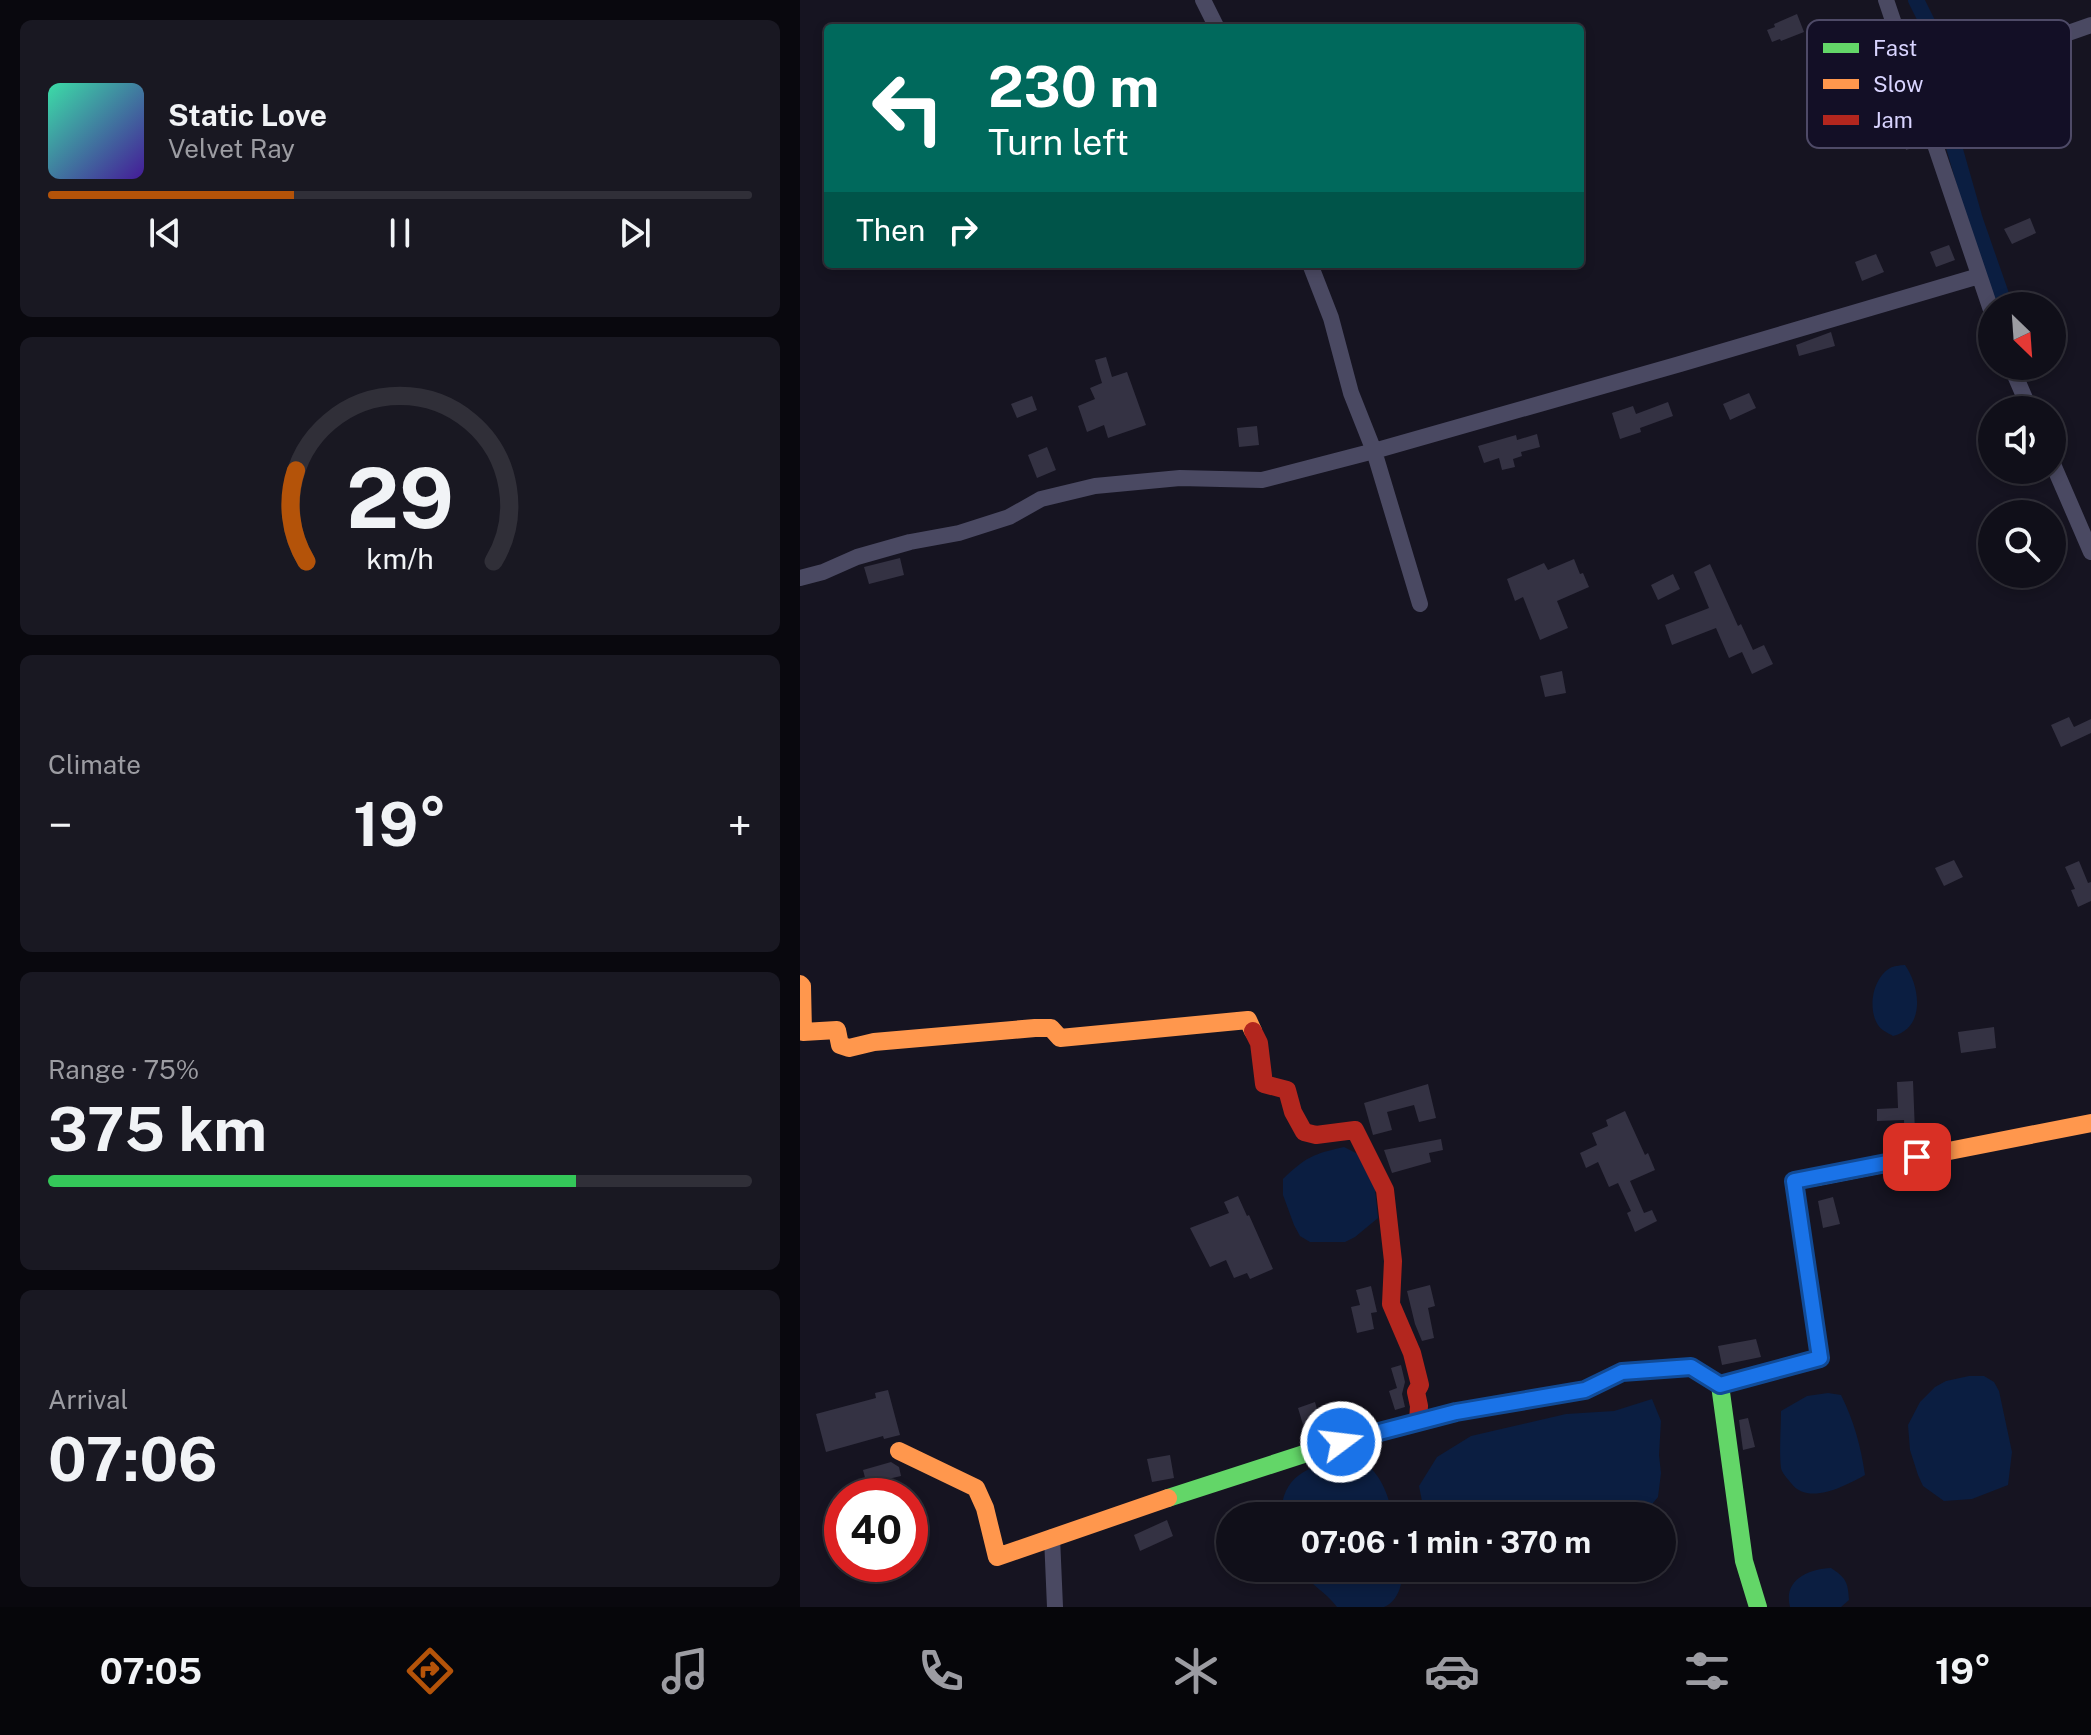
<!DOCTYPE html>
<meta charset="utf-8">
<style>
body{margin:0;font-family:"Public Sans",sans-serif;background:#191822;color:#f1f3f6;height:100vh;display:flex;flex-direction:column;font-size:30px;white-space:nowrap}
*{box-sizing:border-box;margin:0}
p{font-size:26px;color:#9c9ca2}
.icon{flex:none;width:44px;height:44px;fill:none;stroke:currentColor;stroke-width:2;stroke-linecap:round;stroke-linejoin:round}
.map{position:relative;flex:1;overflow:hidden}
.panel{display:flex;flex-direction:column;gap:20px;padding:20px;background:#09080e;width:800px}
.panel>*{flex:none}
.guide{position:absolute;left:24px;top:24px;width:760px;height:244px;border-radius:8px;box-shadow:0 4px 12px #0003,0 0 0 2px #302f38;background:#00695c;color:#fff;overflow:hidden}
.needle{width:52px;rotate:155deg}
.tools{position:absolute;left:1178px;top:292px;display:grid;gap:16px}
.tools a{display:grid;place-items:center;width:88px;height:88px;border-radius:50%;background:#100f19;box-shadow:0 4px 12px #0003,0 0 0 2px #302f38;font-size:40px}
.speed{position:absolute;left:24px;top:1478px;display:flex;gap:16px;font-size:40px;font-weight:700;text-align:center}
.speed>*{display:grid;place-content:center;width:104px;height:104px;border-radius:50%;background:#100f19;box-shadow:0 4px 12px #0003,0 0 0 2px #302f38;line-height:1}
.speed .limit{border:12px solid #d22;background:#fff;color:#111}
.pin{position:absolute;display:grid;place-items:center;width:68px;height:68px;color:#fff;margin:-34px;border-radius:16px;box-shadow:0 4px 12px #0006}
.me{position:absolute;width:88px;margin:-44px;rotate:75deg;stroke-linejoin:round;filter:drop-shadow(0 0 6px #0008)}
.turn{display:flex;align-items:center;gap:28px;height:168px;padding:0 32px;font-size:36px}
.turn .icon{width:104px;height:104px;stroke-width:2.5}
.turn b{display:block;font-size:56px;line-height:68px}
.then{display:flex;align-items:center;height:76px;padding:0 32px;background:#0003;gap:16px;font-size:30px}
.big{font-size:60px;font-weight:700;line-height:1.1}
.panel .tile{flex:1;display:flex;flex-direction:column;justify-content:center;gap:12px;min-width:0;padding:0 28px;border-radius:12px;background:#191822}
.panel .dial{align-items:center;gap:0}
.dial svg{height:208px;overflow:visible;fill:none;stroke:#302f38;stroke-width:7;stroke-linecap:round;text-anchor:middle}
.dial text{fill:#f1f3f6;stroke:none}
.song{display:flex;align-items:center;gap:24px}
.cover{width:96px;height:96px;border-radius:12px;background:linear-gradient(135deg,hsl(160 70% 55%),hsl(260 70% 35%))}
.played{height:8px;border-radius:4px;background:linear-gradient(90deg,#b45309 35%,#302f38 35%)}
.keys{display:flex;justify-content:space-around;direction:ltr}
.heat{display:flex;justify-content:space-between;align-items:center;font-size:44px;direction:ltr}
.charge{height:12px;border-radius:6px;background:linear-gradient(90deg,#34c759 75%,#302f38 0)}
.trip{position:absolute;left:416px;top:1502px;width:460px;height:80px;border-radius:40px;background:#100f19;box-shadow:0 4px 12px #0003,0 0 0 2px #302f38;font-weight:700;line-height:80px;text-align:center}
.tab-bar{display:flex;height:128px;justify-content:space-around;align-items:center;background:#06060a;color:#9c9ca2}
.tab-bar .icon{width:56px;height:56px}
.tab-bar .selected{color:#b45309}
.tab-bar b{font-size:36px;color:#f1f3f6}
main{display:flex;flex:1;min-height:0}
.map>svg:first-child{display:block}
.water{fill:#0b1e41}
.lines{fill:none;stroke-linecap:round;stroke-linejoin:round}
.canal{stroke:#0b1e41;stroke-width:16}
.building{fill:#343243}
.street{stroke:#4a4962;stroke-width:16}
.fast{stroke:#63d668;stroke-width:18}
.slow{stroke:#ff974d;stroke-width:18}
.jam{stroke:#b3261e;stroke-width:18}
.route-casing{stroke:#114b97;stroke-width:20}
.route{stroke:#1a73e8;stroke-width:14}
.key{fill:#130f26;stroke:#4e4a67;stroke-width:2}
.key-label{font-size:22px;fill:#d9d4ff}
</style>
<main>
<section class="panel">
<div class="tile">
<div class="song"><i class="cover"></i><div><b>Static Love</b><p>Velvet Ray</p></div></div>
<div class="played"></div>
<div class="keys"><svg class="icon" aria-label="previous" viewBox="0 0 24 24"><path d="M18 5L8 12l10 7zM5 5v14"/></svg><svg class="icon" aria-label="pause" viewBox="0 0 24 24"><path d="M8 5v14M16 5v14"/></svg><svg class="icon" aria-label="next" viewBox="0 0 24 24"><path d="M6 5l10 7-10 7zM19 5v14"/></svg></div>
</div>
<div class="tile dial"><svg viewBox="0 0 100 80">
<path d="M14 69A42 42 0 1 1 86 69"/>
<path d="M14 69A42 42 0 0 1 10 34" stroke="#b45309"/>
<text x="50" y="56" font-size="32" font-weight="700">29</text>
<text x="50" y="72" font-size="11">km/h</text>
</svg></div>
<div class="tile"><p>Climate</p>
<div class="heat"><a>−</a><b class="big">19°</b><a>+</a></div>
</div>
<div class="tile"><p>Range · 75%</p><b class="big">375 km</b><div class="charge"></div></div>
<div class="tile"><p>Arrival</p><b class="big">07:06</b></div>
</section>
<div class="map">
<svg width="1291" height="1607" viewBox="0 0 1291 1607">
<rect width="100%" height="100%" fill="#161421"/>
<!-- water -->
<path class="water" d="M 1105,965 C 1120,986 1126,1028 1093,1036 C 1088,1033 1081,1030 1078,1025 C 1067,1008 1073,976 1092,967 C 1095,966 1102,965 1105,965 Z
M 544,1147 L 562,1156 L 574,1180 L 578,1218 L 555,1237 L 545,1242 L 510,1242 L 500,1236 L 494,1225 L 483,1195 L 483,1179 C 506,1157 513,1154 544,1147 Z
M 1169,1376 L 1184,1376 L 1194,1382 L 1199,1391 L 1212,1452 L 1208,1485 L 1172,1499 L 1144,1501 L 1123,1486 L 1118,1475 L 1110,1450 L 1108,1425 L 1120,1402 L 1135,1387 L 1146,1381 Z
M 1028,1393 L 1041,1395 C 1054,1421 1061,1447 1065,1475 C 1045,1486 1008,1506 991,1483 C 987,1478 982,1473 981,1468 C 979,1450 981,1429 981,1411 L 1007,1396 Z
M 852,1399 L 861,1421 L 859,1455 L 861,1473 L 858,1497 L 842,1516 L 625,1516 L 619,1486 L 637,1457 L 671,1436 L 766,1414 L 814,1411 Z
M 541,1458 C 549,1459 560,1460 566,1464 C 582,1476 589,1498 593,1516 L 481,1516 C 482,1475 507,1468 541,1458 Z
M 499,1568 L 604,1568 C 602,1583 599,1601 584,1607 L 537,1607 C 526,1592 509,1584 499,1568 Z
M 1031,1568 C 1046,1578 1048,1582 1049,1600 L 1041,1607 L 990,1607 C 983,1580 1008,1569 1031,1568 Z"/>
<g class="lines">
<!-- canal -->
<path class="canal" d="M 1116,0 L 1130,28 L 1141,101 L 1175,220 L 1205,306"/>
</g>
<!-- building -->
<path class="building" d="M 997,14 L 1004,32 L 981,41 L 980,39 L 972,42 L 967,30 L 975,27 L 974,24 Z
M 1081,19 L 1091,50 L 1078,53 L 1070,22 Z
M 1112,111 L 1122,145 L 1106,150 L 1097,115 Z
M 1230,218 L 1236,233 L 1212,244 L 1204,229 Z
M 1149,245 L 1155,260 L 1136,267 L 1130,252 Z
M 1076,254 L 1084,272 L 1062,281 L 1055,262 Z
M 1031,332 L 1035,346 L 999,356 L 996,345 Z
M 306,357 L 312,377 L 327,372 L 346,425 L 308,438 L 304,425 L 287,432 L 278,406 L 295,399 L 290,388 L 302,383 L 295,360 Z
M 949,393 L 956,408 L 930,420 L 923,404 Z
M 232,396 L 237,410 L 217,418 L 211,404 Z
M 868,402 L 873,416 L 840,428 L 841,432 L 820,439 L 812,413 L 833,406 L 836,414 Z
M 457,426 L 459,445 L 439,447 L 437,428 Z
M 737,434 L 740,447 L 721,452 L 722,456 L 713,459 L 715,467 L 702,470 L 699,458 L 684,463 L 678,446 L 716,435 L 717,440 Z
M 247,447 L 256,470 L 237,478 L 228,455 Z
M 100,558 L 104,575 L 69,584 L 64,567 Z
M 774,559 L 780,574 L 783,573 L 789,587 L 757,601 L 768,628 L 740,640 L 723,597 L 715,601 L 707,579 L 744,563 L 748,570 Z
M 910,564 L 938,626 L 941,624 L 953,650 L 964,645 L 973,664 L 952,674 L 942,652 L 929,658 L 916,628 L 872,645 L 865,625 L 909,608 L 894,572 Z
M 873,574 L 880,589 L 858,600 L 851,585 Z
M 762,671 L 766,693 L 745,697 L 740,676 Z
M 1269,717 L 1274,727 L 1291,719 L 1291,733 L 1261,747 L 1251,725 Z
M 1154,860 L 1163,877 L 1144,886 L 1135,868 Z
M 1279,861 L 1288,883 L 1291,882 L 1291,901 L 1278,907 L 1271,890 L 1275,889 L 1265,867 Z
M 1194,1027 L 1196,1048 L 1161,1053 L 1158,1032 Z
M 1113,1081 L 1115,1133 L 1134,1132 L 1134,1139 L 1105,1145 L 1104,1120 L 1077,1121 L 1077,1109 L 1098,1108 L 1097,1082 Z
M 628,1084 L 636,1118 L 619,1122 L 614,1105 L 587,1112 L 592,1130 L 573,1135 L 564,1103 Z
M 825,1111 L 845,1155 L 848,1153 L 855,1170 L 830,1181 L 844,1213 L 852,1210 L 857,1221 L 835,1232 L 827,1213 L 831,1211 L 818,1183 L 809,1187 L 798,1162 L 786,1168 L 780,1153 L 797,1145 L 792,1133 L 808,1126 L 806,1120 Z
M 641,1139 L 643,1150 L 629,1153 L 631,1162 L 592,1173 L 584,1150 Z
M 438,1196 L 447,1216 L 449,1215 L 473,1269 L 450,1279 L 447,1273 L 434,1278 L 426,1260 L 410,1267 L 390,1228 L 429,1213 L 424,1202 Z
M 1033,1197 L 1040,1224 L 1023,1228 L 1018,1201 Z
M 630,1285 L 635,1306 L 628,1308 L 634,1338 L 622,1341 L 615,1324 L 607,1291 Z
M 571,1286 L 577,1312 L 571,1313 L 574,1329 L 557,1333 L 551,1307 L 560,1305 L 556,1290 Z
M 956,1339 L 961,1357 L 922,1365 L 918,1346 Z
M 601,1365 L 605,1382 L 602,1394 L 605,1407 L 595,1410 L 589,1391 L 597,1388 L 591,1368 Z
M 88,1390 L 100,1435 L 84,1439 L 83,1436 L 26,1452 L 16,1414 L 76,1398 L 75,1393 Z
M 515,1402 L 524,1433 L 507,1438 L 498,1408 Z
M 948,1418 L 955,1447 L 943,1450 L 939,1420 Z
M 370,1455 L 374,1478 L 352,1482 L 347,1459 Z
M 91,1462 L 99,1467 L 101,1476 L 88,1479 L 92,1494 L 73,1496 L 70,1484 L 67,1485 L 63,1470 Z
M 367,1520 L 373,1536 L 340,1551 L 334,1535 Z"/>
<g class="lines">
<!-- street -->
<path class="street" d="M 403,0 L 417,28
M 1086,0 L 1192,313
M 1115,87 L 1291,25
M 1211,366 L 1230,410
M 1252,462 L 1291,552
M 0,578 L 23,572 L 57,557 L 110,542 L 159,533 L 209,517 L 241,499 L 295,486 L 380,478 L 462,480 L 574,451 L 551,393 L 531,318 L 510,264
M 620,604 L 574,451 L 880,364 L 1179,276
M 252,1537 L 255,1607"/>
<!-- fast -->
<path class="fast" d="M 368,1498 L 541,1442 L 656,1412 L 785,1390 L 822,1372 L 891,1367 L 920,1385
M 958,1607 L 944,1561 L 920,1385 L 1020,1358 L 994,1181 L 1017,1177"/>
<!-- slow -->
<path class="slow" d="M 0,984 L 2,986 L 3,1032 L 37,1030 L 40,1045 L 49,1048 L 74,1042 L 235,1028 L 251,1028 L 260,1038 L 448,1020 L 453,1031
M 1017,1177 L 1291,1123
M 99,1451 L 176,1488 L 185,1508 L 197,1557 L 368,1498"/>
<!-- jam -->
<path class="jam" d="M 453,1031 L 459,1043 L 464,1084 L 487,1090 L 493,1112 L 504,1132 L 516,1135 L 555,1130 L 585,1190 L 593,1261 L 591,1304 L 612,1353 L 620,1385 L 616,1392 L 619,1406 L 618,1422"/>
</g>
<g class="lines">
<!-- route casing -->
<g class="route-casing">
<path id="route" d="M 541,1442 L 656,1412 L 785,1390 L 822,1372 L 891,1367 L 920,1385 L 1020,1358 L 994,1181 L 1117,1157"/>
</g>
<!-- route -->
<use href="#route" class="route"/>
</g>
<!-- legend -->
<rect x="1007" y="20" width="264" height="128" rx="12" class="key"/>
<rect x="1023" y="43" width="36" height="10" fill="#63d668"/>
<rect x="1023" y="79" width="36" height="10" fill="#ff974d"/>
<rect x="1023" y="115" width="36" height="10" fill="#b3261e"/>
<g class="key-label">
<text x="1073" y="56">Fast</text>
<text x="1073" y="92">Slow</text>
<text x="1073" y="128">Jam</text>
</g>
</svg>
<div class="tools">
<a><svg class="needle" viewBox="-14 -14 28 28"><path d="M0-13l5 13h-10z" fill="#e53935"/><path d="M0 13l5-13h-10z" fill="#9c9ca2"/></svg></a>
<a><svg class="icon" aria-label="sound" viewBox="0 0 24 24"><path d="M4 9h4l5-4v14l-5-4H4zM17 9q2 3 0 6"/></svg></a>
<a><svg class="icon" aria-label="search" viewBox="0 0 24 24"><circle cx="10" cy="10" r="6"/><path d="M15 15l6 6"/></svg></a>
</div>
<div class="speed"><div class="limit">40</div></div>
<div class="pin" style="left:1117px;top:1157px;background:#d93025"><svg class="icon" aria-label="arrive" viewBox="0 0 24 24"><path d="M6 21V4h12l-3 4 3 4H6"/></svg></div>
<svg class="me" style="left:541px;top:1442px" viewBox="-20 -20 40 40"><circle r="17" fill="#1a73e8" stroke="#fff" stroke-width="3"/><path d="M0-11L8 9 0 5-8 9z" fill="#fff"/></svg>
<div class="trip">07:06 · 1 min · 370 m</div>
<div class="guide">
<div class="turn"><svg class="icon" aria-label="left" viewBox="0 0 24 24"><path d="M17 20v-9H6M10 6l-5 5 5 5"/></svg><div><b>230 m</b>Turn left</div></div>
<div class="then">Then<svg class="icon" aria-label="right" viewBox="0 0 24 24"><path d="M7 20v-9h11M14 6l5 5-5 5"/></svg></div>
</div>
</div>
</main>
<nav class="tab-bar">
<b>07:05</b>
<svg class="icon selected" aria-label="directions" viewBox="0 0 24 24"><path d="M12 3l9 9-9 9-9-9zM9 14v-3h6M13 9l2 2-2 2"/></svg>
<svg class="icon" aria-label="music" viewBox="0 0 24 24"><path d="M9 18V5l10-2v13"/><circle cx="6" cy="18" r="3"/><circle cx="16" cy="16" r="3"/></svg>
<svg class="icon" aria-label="phone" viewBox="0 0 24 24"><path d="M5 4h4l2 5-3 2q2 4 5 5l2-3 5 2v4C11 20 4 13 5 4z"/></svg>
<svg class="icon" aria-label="climate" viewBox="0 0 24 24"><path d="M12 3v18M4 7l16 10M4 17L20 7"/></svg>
<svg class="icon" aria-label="car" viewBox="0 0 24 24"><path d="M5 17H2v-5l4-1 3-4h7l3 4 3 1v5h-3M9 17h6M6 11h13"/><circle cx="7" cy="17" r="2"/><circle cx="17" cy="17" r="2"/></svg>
<svg class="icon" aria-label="filters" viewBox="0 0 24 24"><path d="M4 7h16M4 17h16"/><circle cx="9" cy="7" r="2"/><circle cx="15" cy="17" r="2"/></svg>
<b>19°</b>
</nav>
